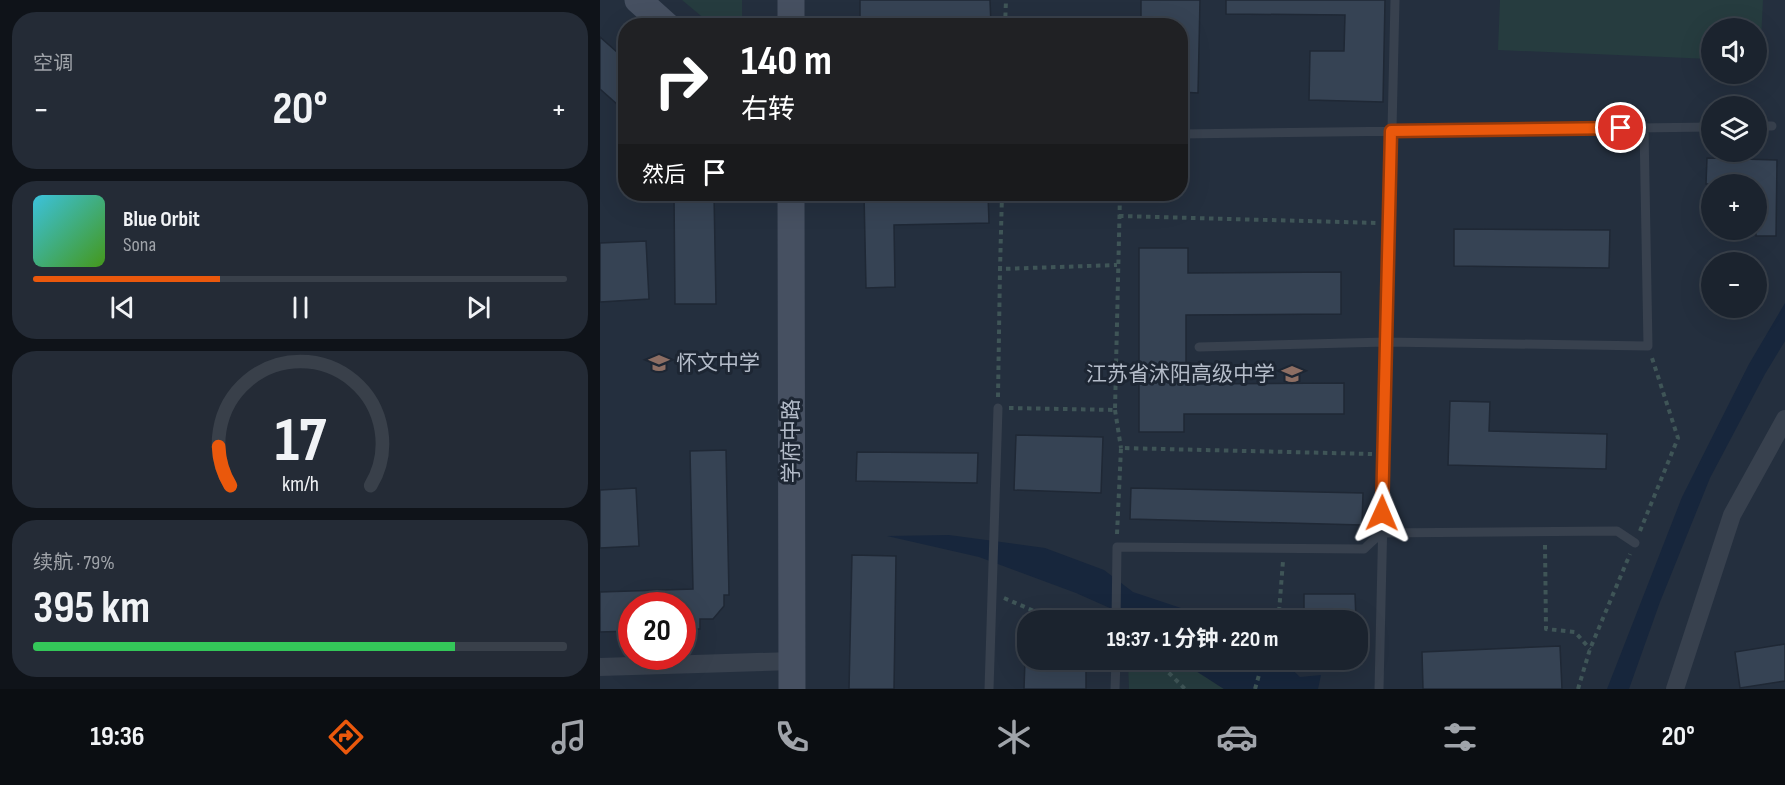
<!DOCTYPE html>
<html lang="zh">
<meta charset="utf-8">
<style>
body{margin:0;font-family:"Sofia Sans Condensed","Noto Sans SC",sans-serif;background:#242b36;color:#f1f3f6;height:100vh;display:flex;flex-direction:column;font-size:22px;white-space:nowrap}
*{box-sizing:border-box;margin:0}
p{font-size:20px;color:#a0a4aa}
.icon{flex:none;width:33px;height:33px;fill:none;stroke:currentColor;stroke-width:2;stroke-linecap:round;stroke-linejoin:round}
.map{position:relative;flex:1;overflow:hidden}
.sheet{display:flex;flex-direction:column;gap:12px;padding:12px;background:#0f1319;width:600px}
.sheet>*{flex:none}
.guide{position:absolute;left:18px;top:18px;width:570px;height:183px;border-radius:24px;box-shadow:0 6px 24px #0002,0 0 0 2px #39404a;background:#202124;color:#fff;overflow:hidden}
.fabs{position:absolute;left:1101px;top:18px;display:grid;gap:12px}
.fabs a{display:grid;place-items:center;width:66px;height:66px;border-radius:50%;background:#1b232e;box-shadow:0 6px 24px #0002,0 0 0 2px #39404a;font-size:30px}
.speed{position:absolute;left:18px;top:592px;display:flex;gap:12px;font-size:30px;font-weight:700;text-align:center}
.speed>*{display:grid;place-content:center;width:78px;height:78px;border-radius:50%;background:#1b232e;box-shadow:0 6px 24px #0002,0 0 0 2px #39404a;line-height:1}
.speed .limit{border:9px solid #d22;background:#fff;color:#111}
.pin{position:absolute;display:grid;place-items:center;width:51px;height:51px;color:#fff;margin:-26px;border:3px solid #fff;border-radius:50%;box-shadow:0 2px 6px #0007}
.me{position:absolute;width:66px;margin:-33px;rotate:1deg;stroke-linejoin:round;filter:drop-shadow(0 0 4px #0008)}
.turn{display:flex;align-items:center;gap:21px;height:126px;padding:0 24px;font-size:27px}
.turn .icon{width:78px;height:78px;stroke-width:2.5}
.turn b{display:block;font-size:42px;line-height:51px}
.then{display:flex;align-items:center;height:57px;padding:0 24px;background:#0003;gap:12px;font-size:22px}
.big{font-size:45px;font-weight:700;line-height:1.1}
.sheet .tile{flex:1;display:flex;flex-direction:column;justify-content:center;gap:9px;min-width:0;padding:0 21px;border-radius:24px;background:#242b36}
.sheet .dial{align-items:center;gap:0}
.dial svg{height:156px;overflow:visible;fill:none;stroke:#39404a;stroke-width:7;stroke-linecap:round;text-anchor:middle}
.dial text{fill:#f1f3f6;stroke:none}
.song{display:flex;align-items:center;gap:18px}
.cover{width:72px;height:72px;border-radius:9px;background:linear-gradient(135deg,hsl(190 70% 55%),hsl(100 70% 35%))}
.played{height:6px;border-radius:3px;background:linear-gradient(90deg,#ea580c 35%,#39404a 35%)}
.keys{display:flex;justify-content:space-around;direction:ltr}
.heat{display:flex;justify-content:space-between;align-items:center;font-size:33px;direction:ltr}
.charge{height:9px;border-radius:4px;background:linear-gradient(90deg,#34c759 79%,#39404a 0)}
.trip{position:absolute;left:417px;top:610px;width:351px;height:60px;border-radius:24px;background:#1b232e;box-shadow:0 6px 24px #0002,0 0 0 2px #39404a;font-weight:700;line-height:60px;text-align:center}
.dock{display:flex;height:96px;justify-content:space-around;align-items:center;background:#0b0e12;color:#a0a4aa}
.dock .icon{width:42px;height:42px}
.dock .selected{color:#ea580c}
.dock b{font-size:27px;color:#f1f3f6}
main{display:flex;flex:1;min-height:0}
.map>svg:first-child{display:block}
.green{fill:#263c3f}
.water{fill:#17263c}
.building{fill:#364354;stroke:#1f2835;stroke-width:1.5}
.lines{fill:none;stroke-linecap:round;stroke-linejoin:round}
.path{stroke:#3f5557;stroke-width:4;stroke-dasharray:4.5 4.5;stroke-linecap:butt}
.lane{stroke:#38414e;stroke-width:9}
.street{stroke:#38414e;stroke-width:18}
.secondary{stroke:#465061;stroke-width:27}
.route-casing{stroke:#983908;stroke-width:15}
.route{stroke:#ea580c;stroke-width:10}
.labels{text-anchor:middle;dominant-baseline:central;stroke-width:6;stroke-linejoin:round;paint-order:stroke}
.poi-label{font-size:21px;fill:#b4bcc9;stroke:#1d2633;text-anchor:start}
.street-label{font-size:21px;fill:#b4bcc9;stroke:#1d2633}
</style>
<main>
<section class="sheet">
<div class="tile"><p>空调</p>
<div class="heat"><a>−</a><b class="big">20°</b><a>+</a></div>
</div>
<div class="tile">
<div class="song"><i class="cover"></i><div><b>Blue Orbit</b><p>Sona</p></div></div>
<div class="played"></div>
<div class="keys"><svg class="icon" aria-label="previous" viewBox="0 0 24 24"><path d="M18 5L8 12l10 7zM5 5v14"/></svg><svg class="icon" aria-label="pause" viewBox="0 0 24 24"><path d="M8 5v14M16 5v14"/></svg><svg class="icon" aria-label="next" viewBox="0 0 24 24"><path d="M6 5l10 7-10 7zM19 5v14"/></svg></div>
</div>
<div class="tile dial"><svg viewBox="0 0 100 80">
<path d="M14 69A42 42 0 1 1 86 69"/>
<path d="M14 69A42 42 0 0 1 8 49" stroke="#ea580c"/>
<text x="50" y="56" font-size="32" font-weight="700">17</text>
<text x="50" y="72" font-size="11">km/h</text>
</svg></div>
<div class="tile"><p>续航 · 79%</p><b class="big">395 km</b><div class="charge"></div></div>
</section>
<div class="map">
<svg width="1185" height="689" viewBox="0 0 1185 689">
<rect width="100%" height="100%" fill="#242f3e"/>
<!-- green -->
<path class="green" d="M 82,0 L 142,0 L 142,25 L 112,25 Z
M 900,0 L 1163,0 L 1160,60 L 1157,60 L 1156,28 L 1112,28 L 1111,59 L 898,50 Z
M 528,660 L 579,660 L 624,689 L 529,689 Z"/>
<!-- water -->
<path class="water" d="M 1185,303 L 1185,341 L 1165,374 L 1110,478 L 1060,602 L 1029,689 L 1007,689 L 1082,497 L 1149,364 Z
M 349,535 L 445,548 L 504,570 L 533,592 L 620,621 L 539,621 L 476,593 L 379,557 L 287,536 Z
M 579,660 L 682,660 L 700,677 L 721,675 L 718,689 L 624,689 Z"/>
<!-- building -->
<path class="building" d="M 260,0 L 390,0 L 391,26 L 260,26 Z
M 541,0 L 600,0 L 598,93 L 580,92 L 580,26 L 541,26 Z
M 626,0 L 785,0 L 783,102 L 709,100 L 710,51 L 744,51 L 745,15 L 626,14 Z
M 0,37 L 26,60 L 26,112 L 0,89 Z
M 1107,158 L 1177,160 L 1176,236 L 1156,236 L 1156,184 L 1106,184 Z
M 74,194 L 114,194 L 116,304 L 75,304 Z
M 264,194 L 388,194 L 389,223 L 294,225 L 295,287 L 266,288 Z
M 854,229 L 1010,230 L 1009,268 L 854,266 Z
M 46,241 L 49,299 L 0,302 L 0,243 Z
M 539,248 L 588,248 L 588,273 L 741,272 L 741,314 L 586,315 L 586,384 L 744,383 L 744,414 L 584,414 L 584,432 L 539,432 Z
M 850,401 L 890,402 L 889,431 L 1007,434 L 1006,469 L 848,465 Z
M 416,435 L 503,437 L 501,493 L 414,490 Z
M 126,450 L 129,595 L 124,595 L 124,606 L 113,619 L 100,619 L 100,629 L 82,629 L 82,606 L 32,606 L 32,631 L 0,632 L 0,592 L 93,589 L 90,451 Z
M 257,452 L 378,453 L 377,483 L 256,481 Z
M 36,488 L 39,546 L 0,548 L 0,490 Z
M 531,488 L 763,493 L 762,525 L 530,519 Z
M 252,555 L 296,556 L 294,689 L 249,689 Z
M 704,594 L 755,594 L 756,621 L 704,621 Z
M 1185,644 L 1185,681 L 1140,688 L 1135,652 Z
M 960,646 L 962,689 L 823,689 L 822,652 Z
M 425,660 L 486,660 L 486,689 L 424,689 Z"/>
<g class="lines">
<!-- path -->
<path class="path" d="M 405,26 L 406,0
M 402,194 L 400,269 L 517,265
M 519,216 L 779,223
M 398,397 L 400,269
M 409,408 L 515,410 L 520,194
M 515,410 L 521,448
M 1040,531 L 1078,438 L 1052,358
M 517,534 L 521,448 L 772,454
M 945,545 L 946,629 L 975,632 L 990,649
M 404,598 L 457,621
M 664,621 L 679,612 L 683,561
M 556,660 L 585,689
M 655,689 L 659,675 L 658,660
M 978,689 L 990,649 L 1030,554"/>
<!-- lane -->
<path class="lane" d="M 1156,126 L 1172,126
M 580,134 L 1112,127
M 599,347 L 786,342 L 1048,346 L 1044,128
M 516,621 L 517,547 L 764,549 L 781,533 L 1017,531 L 1035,543
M 389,689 L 398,408
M 515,689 L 516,660
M 779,689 L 795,0"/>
<!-- street -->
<path class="street" d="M 0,667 L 192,661
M 1075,689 L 1132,515 L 1185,419"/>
<!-- secondary -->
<path class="secondary" d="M 38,0 L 67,26
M 191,0 L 191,26
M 191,194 L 192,689"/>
</g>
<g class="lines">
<!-- route casing -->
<g class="route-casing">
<path id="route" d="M 782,513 L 791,131 L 1021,128"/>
</g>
<!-- route -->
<use href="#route" class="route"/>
</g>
<!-- icons -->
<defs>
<g id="school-bare" transform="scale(1.62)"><path d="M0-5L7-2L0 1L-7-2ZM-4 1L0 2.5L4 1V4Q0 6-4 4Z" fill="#8d6e63" stroke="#1d2633" stroke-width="2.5" paint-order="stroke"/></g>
</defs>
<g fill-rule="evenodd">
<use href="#school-bare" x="59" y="363"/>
<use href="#school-bare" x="692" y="374"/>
</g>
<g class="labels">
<!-- poi labels -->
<g class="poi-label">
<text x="76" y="363">怀文中学</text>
<text x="675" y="374" text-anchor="end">江苏省沭阳高级中学</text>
</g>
<!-- street labels -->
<g class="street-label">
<text transform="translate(191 441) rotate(-90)">学府中路</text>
</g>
</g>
</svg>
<div class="fabs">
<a><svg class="icon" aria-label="sound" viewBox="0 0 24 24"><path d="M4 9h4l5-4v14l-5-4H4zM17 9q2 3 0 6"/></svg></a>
<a><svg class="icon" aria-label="layers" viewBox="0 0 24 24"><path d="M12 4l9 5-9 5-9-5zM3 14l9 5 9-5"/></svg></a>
<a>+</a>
<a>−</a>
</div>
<div class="speed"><div class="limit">20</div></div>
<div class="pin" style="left:1021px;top:128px;background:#d93025"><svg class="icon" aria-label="arrive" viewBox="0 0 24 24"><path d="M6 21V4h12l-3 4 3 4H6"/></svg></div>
<svg class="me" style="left:782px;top:513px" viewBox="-20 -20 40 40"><path d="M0-17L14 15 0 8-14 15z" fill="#ea580c" stroke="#fff" stroke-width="4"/></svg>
<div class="trip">19:37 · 1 分钟 · 220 m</div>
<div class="guide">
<div class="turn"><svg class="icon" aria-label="right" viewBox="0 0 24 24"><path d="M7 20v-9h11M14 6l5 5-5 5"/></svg><div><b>140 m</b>右转</div></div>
<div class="then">然后<svg class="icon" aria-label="arrive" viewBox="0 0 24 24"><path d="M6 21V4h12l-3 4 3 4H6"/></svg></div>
</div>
</div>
</main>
<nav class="dock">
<b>19:36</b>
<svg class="icon selected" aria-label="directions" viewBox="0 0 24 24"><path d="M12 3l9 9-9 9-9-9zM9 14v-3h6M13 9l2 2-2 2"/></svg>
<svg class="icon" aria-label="music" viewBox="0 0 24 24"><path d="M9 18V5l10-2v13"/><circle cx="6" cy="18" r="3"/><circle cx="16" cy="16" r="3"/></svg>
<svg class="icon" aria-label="phone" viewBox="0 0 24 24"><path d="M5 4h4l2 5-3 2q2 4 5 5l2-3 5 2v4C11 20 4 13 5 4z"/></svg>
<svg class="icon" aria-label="climate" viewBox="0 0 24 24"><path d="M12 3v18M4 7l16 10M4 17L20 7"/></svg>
<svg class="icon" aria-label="car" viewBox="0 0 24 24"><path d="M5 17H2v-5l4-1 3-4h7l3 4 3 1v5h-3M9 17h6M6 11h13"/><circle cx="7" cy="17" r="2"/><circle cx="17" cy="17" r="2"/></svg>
<svg class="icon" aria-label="filters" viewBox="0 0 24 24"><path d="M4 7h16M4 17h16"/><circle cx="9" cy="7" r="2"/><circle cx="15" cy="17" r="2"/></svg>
<b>20°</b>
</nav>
